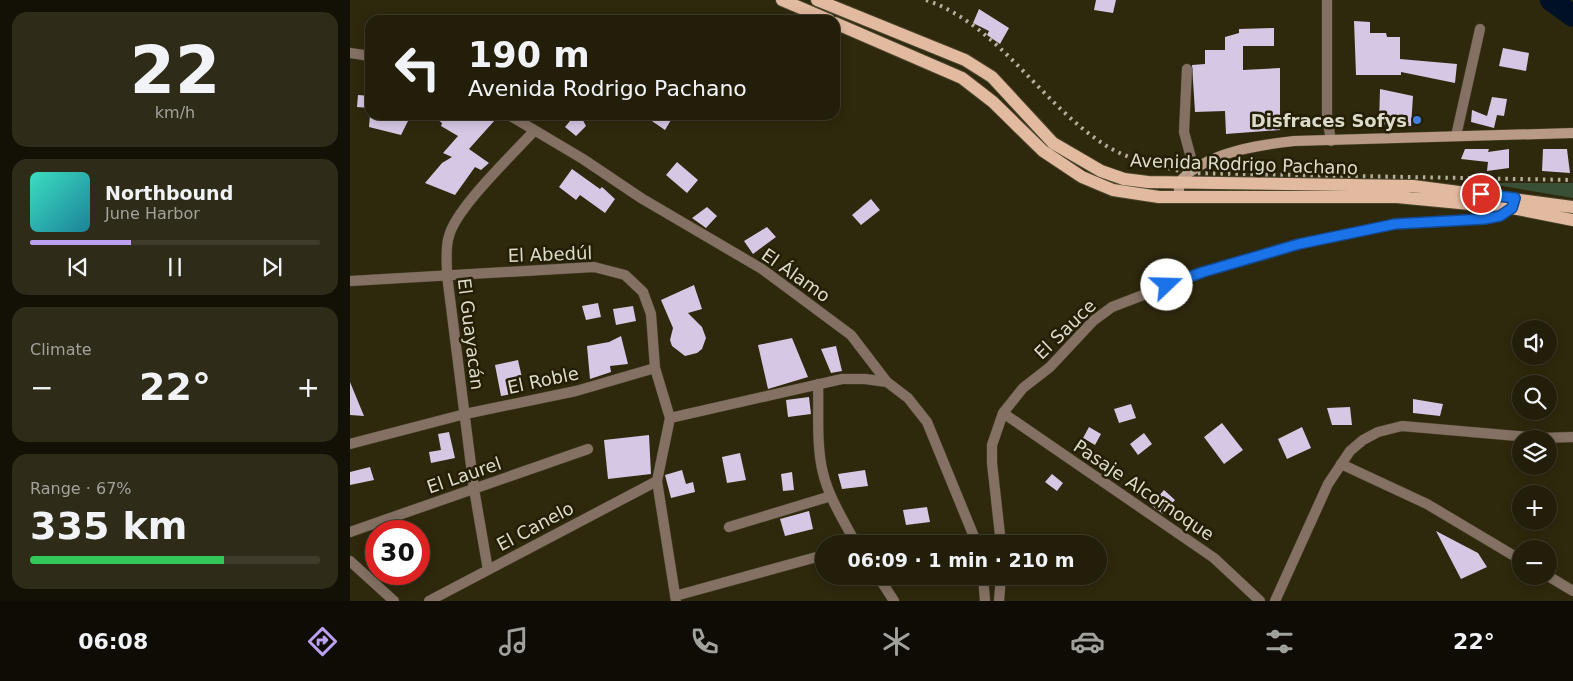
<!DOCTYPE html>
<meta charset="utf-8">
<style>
body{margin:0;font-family:"DejaVu Sans",sans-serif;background:#2e2b18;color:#f1f3f6;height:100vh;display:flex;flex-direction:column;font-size:19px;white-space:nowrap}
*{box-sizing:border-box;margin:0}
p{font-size:16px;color:#a2a29c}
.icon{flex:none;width:28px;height:28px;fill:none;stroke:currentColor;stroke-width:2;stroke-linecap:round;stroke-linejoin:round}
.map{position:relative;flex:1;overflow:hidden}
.side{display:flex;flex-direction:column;gap:12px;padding:12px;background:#131006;width:350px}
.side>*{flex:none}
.banner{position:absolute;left:15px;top:15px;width:475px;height:105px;border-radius:15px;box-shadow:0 2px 12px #0003,0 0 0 1px #3f3c2b;background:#221e0a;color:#f1f3f6;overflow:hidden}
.buttons{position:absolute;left:1162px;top:320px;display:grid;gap:10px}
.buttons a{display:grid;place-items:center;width:45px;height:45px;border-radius:50%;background:#221e0a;box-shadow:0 2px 12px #0003,0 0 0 1px #3f3c2b;font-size:25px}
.speed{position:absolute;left:15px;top:520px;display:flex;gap:10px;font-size:25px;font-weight:700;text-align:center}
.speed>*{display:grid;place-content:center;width:65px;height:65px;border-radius:50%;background:#221e0a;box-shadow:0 2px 12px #0003,0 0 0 1px #3f3c2b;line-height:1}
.speed .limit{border:8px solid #d22;background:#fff;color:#111}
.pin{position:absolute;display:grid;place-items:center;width:42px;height:42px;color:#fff;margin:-21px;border:2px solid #fff;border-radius:50%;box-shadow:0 1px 5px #0007}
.me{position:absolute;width:55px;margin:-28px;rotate:69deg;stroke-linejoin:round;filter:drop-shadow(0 0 4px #0008)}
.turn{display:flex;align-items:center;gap:18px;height:105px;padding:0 20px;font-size:22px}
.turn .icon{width:65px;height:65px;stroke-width:2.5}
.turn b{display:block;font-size:35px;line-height:42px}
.big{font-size:38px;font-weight:700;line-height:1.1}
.side .card{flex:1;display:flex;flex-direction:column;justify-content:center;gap:8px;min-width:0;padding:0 18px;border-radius:15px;background:#2e2b18}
.side .dial{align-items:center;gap:0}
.dial b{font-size:65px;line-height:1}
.song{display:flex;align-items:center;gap:15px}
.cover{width:60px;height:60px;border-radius:8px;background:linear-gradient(135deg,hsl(170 70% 55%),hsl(190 70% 35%))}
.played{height:5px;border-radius:2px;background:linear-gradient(90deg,#bca0f2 35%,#3f3c2b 35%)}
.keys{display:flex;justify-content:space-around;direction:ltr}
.heat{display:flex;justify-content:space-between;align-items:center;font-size:28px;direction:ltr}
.charge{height:8px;border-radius:4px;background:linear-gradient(90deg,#34c759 67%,#3f3c2b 0)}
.trip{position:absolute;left:465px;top:535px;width:292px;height:50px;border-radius:25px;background:#221e0a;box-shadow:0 2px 12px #0003,0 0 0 1px #3f3c2b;font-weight:700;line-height:50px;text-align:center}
.menu{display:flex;height:80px;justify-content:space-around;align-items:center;background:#0e0c04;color:#a2a29c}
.menu .icon{width:35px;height:35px}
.menu .current{color:#bca0f2}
.menu b{font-size:22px;color:#f1f3f6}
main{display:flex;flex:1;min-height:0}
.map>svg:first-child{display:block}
.green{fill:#3a5036}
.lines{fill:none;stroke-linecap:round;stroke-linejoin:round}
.river{stroke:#001126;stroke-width:22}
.building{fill:#d6c7e4}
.minor-casing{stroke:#4a452b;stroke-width:11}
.tertiary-casing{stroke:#4a452b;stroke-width:11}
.secondary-casing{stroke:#4a452b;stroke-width:11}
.primary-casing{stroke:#4a452b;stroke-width:14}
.minor{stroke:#847164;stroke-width:10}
.tertiary{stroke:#847164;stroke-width:10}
.secondary{stroke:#b99a86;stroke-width:10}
.primary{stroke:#e2baa0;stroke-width:12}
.rail{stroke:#b2af9c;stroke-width:4;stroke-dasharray:2.5 5;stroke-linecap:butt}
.route-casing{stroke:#114b97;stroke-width:12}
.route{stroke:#1a73e8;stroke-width:9}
.shop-dot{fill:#3f7fe0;stroke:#241f04;stroke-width:2}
.labels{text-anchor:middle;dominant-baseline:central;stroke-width:5;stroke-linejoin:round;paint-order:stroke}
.poi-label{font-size:18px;font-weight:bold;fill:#dddbcb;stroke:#241f04;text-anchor:end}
.street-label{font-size:18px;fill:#dddbcb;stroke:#241f04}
</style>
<main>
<section class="side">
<div class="card dial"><b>22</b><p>km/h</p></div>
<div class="card">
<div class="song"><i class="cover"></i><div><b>Northbound</b><p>June Harbor</p></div></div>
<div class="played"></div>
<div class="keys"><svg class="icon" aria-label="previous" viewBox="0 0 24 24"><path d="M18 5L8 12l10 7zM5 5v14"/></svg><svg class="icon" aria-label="pause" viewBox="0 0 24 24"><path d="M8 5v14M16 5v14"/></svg><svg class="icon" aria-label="next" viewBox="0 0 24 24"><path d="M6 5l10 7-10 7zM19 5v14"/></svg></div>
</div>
<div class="card"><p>Climate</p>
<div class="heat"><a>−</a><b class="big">22°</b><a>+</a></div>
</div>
<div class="card"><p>Range · 67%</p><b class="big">335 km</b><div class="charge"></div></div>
</section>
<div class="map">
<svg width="1223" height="601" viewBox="0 0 1223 601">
<rect width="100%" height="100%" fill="#2e280d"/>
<!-- green -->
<path class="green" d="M 1135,183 L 1223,183 L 1223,198 Z"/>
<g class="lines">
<!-- river -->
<path class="river" d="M 1201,0 L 1223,16"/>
</g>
<!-- building -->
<path class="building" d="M 746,0 L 766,0 L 763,13 L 744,10 Z
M 629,9 L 659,28 L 650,44 L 637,35 L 639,31 L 623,23 Z
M 1004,21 L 1020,22 L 1020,33 L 1036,33 L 1037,37 L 1050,37 L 1050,59 L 1107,64 L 1105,83 L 1051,72 L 1051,75 L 1006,75 Z
M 924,28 L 924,46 L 893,46 L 893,70 L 930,68 L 930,130 L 876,134 L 875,111 L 845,112 L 842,65 L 855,64 L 855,50 L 875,50 L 875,37 L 889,33 L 889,29 Z
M 1153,48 L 1179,53 L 1176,71 L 1149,66 Z
M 1030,89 L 1063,96 L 1061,126 L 1029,124 Z
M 8,95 L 20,96 L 20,108 L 7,107 Z
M 1142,97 L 1157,99 L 1154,116 L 1147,115 L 1144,128 L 1121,122 L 1122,110 L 1137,116 Z
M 20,115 L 61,115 L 51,135 L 19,127 Z
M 82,115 L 130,115 L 145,120 L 119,149 L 139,163 L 131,170 L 125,167 L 105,195 L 75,183 L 92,163 L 102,157 L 93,153 L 108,136 L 91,126 L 92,123 Z
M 225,115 L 230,115 L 236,126 L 226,136 L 215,127 Z
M 293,115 L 324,115 L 315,130 Z
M 1115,149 L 1139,149 L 1138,152 L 1159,149 L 1159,168 L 1137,171 L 1138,162 L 1111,159 Z
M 1193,149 L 1217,149 L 1220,173 L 1192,171 Z
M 327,162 L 348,180 L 337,193 L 316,175 Z
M 222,169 L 250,189 L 252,187 L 265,199 L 255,213 L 230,195 L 226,200 L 209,187 Z
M 521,199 L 530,210 L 511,225 L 502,215 Z
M 357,207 L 367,216 L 356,228 L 342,218 Z
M 417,227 L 426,237 L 403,254 L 394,241 Z
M 344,285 L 352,309 L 338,313 L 352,327 L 356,338 L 352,349 L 347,353 L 335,356 L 322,346 L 320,340 L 323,328 L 311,300 Z
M 248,303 L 251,317 L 236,320 L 232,306 Z
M 283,306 L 286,321 L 266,325 L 263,309 Z
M 271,336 L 278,364 L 260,366 L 261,372 L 240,379 L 237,346 L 259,342 Z
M 442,338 L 458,377 L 418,389 L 408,345 Z
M 486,346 L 492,371 L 481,373 L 471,349 Z
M 168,360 L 175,391 L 151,396 L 145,365 Z
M 0,382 L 14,416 L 0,415 Z
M 459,397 L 461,414 L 438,417 L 436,400 Z
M 1063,399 L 1093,404 L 1090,416 L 1063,413 Z
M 781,404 L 786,418 L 769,423 L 764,409 Z
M 1000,407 L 1002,425 L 982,425 L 977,408 Z
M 872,423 L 893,450 L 874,464 L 854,437 Z
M 739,427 L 751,434 L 745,445 L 733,438 Z
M 952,427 L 961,448 L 937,459 L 928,439 Z
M 99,432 L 105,458 L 81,463 L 79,452 L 91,450 L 88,434 Z
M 794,433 L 802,444 L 788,455 L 780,444 Z
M 299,435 L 301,474 L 258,479 L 254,440 Z
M 390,453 L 396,480 L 377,483 L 372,457 Z
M 20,467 L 24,480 L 0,485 L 0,472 Z
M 332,470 L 336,484 L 343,482 L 345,492 L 321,498 L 315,475 Z
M 515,470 L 518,486 L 492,489 L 488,474 Z
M 442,472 L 444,490 L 433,491 L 431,474 Z
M 702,474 L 713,483 L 707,491 L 695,482 Z
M 814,490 L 825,500 L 813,514 L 801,505 Z
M 577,507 L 580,522 L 556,525 L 553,510 Z
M 459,511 L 463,529 L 435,536 L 430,519 Z
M 1086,531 L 1128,553 L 1137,567 L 1111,579 Z"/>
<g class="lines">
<!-- minor casing -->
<g class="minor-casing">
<path id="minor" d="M 977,0 L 977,116 L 981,141
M 0,53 L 20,56
M 837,69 L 834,132 L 844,169
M 159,115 L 233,159 L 291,198 L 412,269 L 501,335 L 537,382 L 558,398 L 577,422 L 627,544
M 1106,136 L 1130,29
M 0,281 L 244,267 L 275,275 L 293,292 L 301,314 L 305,368 L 320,418 L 307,481 L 326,601
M 468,384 C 469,412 466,445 473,473 C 479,498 494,521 506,544
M 653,413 L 864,558 L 910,601
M 320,418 L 492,379 L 515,379 L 537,382
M 0,444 L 115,414 L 226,391 L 305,368
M 991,464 L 1077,504 L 1171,560
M 379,527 L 481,496
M 0,532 L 238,449
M 651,544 L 642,463 L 642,445 L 653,413 L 673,388 L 700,367 L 743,321 L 762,307 L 853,272 L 949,244 L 1045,224 L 1134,219 L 1150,216 L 1163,206
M 0,561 L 44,601
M 138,570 L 124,489 L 97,275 C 97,262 95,248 99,236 C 106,208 163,154 184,131
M 528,576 L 544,601
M 633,576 L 635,601
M 1198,576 L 1223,591
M 325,596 L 474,555
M 79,601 L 307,481
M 649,601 L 651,576"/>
</g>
<!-- tertiary casing -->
<g class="tertiary-casing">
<path id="tertiary" d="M 925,601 L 978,484 L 1000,451 L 1013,440 L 1028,432 L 1052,426 L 1191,438 L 1223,437"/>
</g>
<!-- secondary casing -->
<g class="secondary-casing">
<path id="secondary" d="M 830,197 L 828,183 C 833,179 835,175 840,172 C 868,151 909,145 944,141 L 1223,133"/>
</g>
<!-- primary casing -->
<g class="primary-casing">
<path id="primary" d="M 432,0 L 479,20
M 467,0 L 615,60 L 642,77 L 703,143 L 751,171 L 774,179 L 798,182 L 1063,186 L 1223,207
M 485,23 L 612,78 L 643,102 L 693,151 L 732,177 L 763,190 L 809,197 L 1047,197 L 1162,208 L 1223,220"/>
</g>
<!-- minor -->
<use href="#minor" class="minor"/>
<!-- tertiary -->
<use href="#tertiary" class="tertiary"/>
<!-- secondary -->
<use href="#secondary" class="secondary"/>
<!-- primary -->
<use href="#primary" class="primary"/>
<!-- rail -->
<path class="rail" d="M 576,0 C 647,24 690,102 752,143 C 776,160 810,166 838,173 L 1223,180"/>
</g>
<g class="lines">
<!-- route casing -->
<g class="route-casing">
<path id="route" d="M 817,285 L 853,272 L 949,244 L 1045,224 L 1134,219 L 1150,216 L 1162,208 L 1165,198 L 1131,194"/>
</g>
<!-- route -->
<use href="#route" class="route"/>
</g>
<!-- markers -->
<circle class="shop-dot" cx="1067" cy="120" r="5"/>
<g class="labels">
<!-- poi labels -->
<g class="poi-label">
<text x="1057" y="120">Disfraces Sofys</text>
</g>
<!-- street labels -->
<g class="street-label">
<text transform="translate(894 164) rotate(2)">Avenida Rodrigo Pachano</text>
<text transform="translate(200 254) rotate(-2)">El Abedúl</text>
<text transform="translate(446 275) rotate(35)">El Álamo</text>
<text transform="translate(715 329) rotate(-44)">El Sauce</text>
<text transform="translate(121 334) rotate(83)">El Guayacán</text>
<text transform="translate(193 380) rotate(-12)">El Roble</text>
<text transform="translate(114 475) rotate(-19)">El Laurel</text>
<text transform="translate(794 490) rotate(34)">Pasaje Alcornoque</text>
<text transform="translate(185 526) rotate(-28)">El Canelo</text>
</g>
</g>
</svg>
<div class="buttons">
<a><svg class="icon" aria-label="sound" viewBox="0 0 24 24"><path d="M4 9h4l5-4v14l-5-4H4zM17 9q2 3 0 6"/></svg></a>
<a><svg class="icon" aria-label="search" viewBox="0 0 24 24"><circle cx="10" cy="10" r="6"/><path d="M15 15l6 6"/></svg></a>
<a><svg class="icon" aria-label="layers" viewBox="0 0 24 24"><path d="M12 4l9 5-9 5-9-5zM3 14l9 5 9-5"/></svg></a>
<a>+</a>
<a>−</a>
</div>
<div class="speed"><div class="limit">30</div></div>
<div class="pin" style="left:1131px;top:194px;background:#d93025"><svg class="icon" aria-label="arrive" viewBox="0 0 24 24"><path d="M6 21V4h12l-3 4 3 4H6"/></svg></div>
<svg class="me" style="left:817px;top:285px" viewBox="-20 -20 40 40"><circle r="19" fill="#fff"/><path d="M0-13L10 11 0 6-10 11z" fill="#1a73e8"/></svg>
<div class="trip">06:09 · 1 min · 210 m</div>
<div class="banner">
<div class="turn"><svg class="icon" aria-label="left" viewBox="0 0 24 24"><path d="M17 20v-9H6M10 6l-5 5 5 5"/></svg><div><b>190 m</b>Avenida Rodrigo Pachano</div></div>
</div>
</div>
</main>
<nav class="menu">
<b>06:08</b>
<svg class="icon current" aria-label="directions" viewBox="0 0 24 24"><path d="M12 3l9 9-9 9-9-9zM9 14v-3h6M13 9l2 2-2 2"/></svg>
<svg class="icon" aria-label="music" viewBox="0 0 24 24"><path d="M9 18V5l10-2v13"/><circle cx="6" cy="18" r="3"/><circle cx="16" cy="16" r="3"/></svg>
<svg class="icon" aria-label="phone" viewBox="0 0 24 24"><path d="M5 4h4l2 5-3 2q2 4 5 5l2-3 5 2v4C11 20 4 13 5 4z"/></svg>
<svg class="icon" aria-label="climate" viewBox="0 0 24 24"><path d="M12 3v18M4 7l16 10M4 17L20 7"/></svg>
<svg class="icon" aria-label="car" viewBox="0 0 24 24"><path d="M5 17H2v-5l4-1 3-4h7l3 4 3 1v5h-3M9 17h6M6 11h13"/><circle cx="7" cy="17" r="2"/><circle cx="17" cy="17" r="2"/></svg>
<svg class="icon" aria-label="filters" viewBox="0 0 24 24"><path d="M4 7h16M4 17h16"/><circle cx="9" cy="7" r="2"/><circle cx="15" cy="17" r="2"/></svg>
<b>22°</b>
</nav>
